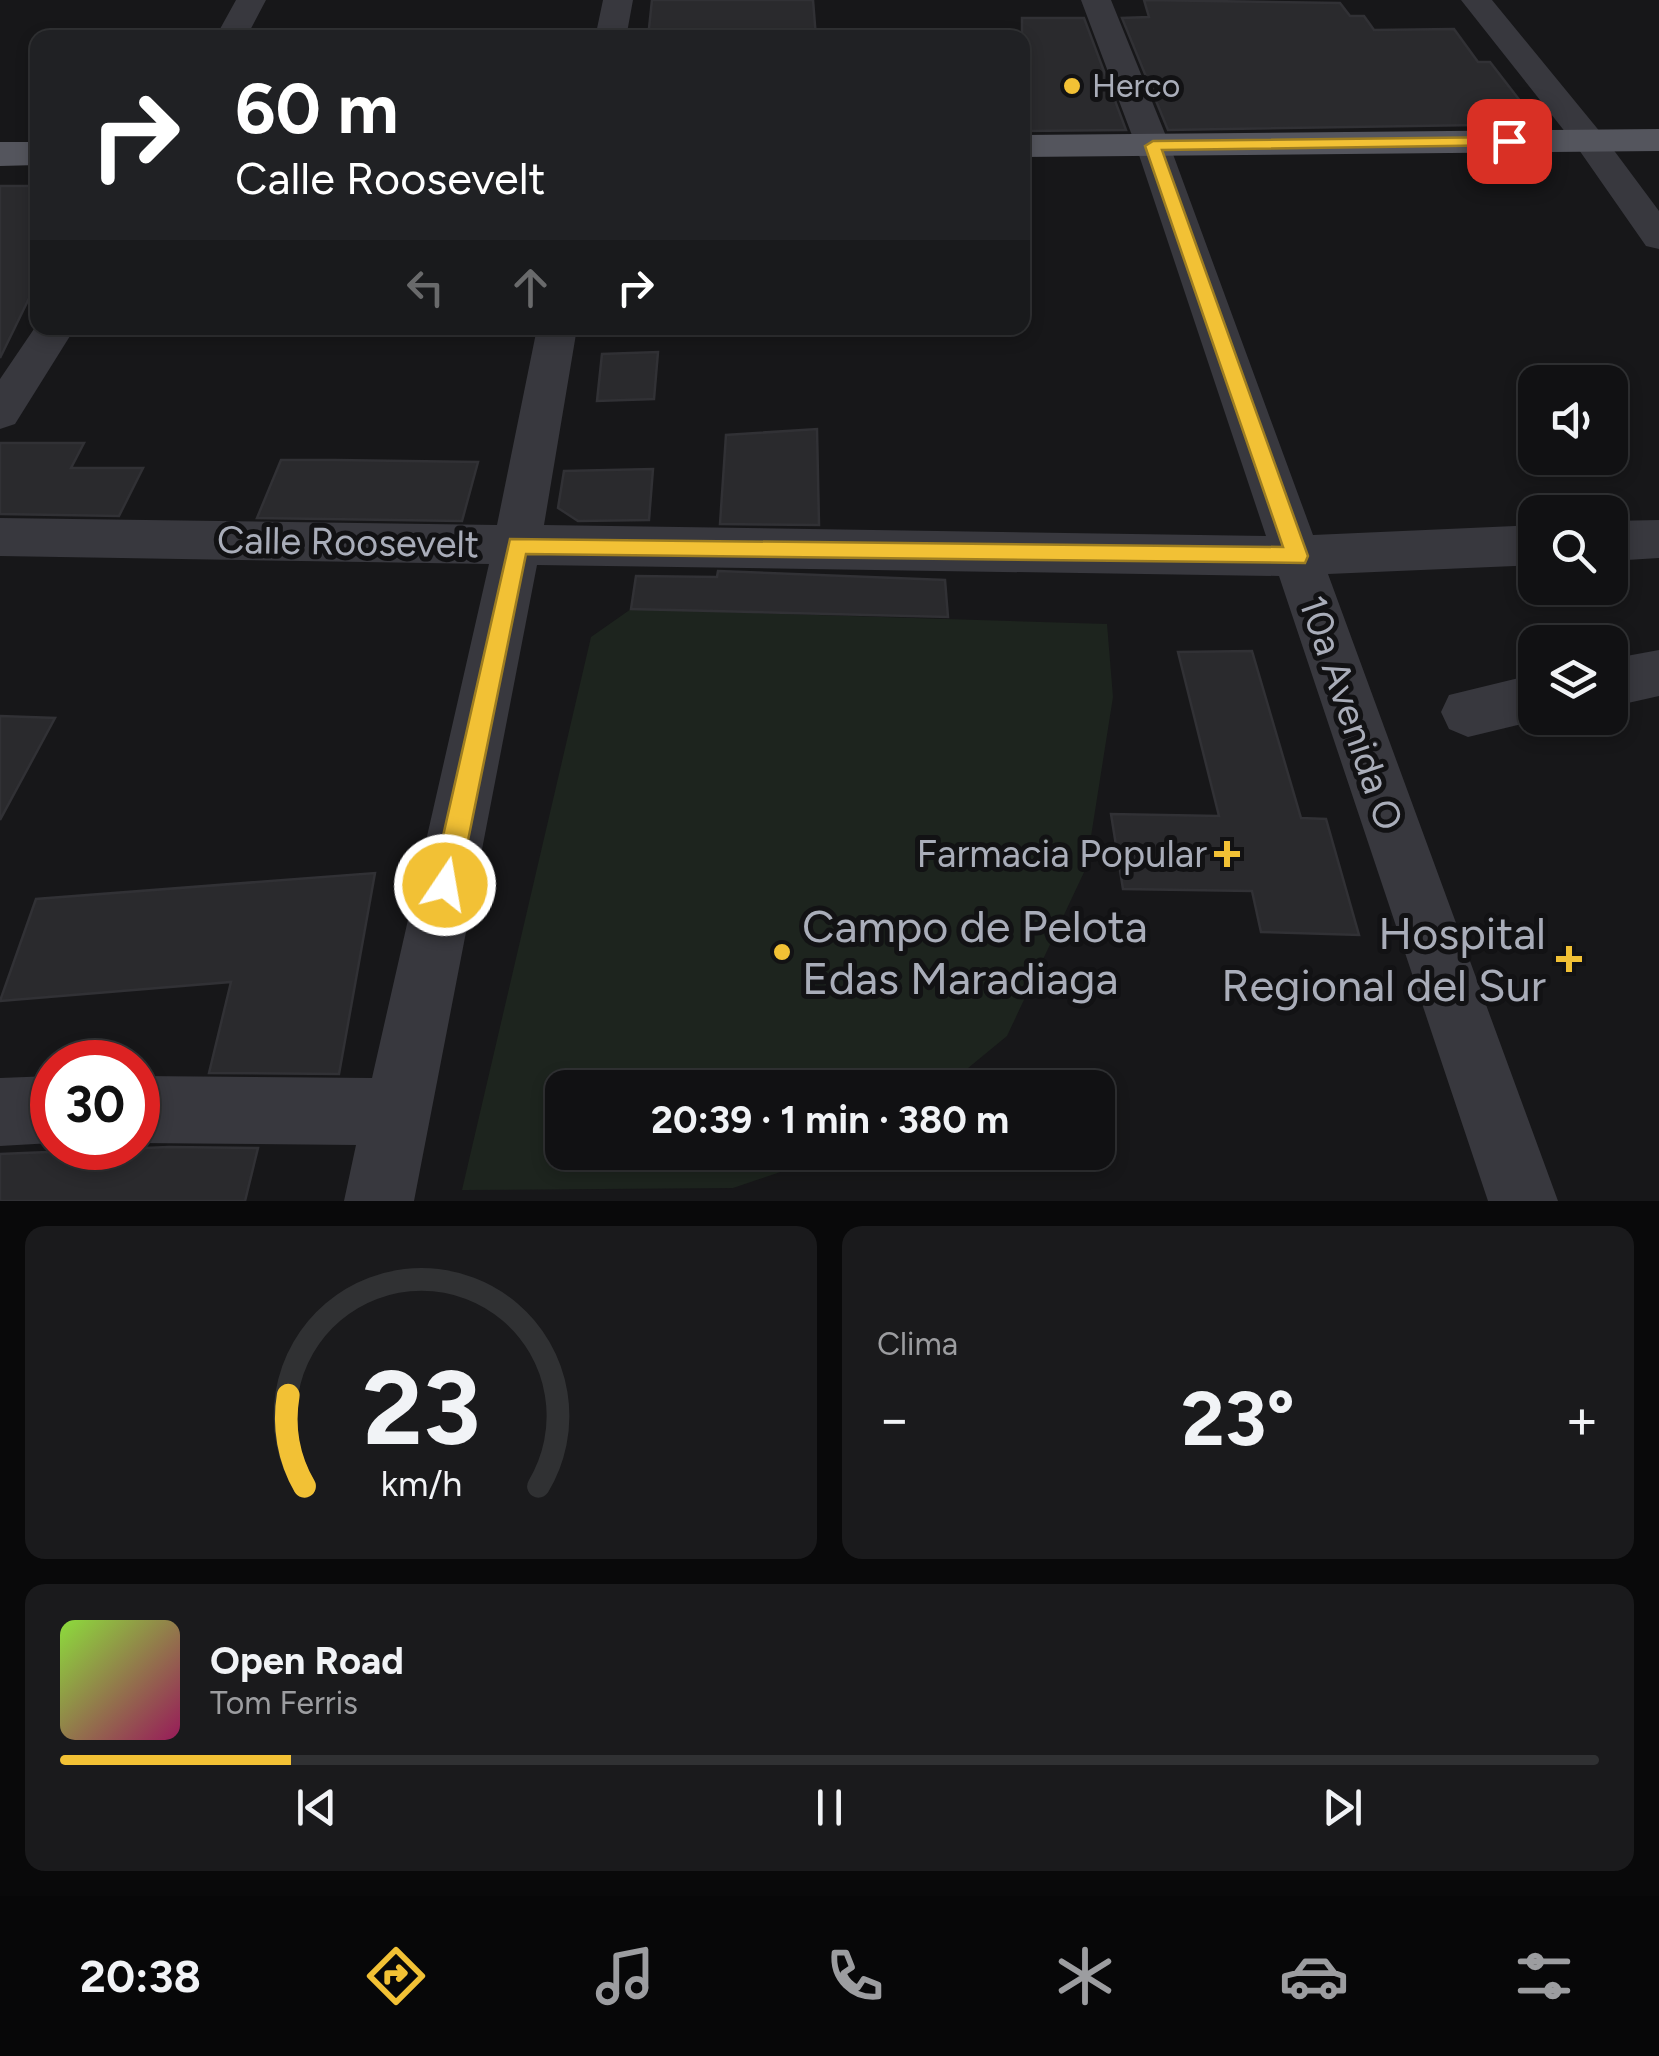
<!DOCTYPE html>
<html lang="es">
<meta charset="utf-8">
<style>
body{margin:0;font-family:Figtree,sans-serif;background:#1a1a1c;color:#f1f3f6;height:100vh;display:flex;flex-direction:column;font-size:38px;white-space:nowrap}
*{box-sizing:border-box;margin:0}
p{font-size:32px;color:#9c9da0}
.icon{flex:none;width:55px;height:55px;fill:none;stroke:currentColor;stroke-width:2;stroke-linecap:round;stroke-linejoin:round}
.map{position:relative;height:1201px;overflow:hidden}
.side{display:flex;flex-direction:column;gap:25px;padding:25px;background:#09090a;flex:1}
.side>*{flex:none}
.guide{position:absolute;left:30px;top:30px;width:1000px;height:305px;border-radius:20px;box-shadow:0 5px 15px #0003,0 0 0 2px #303133;background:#202124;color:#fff;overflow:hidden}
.controls{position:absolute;left:1518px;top:365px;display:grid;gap:20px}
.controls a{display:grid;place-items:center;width:110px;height:110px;border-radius:20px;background:#111113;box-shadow:0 5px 15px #0003,0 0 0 2px #303133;font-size:50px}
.speed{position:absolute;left:30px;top:1040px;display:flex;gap:20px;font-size:50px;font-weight:700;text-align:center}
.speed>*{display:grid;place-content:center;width:130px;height:130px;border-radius:50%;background:#111113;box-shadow:0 5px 15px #0003,0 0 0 2px #303133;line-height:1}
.speed .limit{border:15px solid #d22;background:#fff;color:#111}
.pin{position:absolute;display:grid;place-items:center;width:85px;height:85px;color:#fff;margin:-42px;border-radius:20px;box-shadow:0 5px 15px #0006}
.me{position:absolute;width:110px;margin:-55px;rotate:12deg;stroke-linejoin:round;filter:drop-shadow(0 0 8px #0008)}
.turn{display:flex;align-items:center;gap:35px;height:210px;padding:0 40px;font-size:45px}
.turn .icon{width:130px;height:130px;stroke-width:2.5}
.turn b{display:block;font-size:70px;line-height:85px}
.lanes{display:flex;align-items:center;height:95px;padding:0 40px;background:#0003;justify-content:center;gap:50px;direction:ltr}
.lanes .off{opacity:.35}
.big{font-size:75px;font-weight:700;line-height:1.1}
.side .tile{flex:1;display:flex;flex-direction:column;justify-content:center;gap:15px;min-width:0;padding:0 35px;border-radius:20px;background:#1a1a1c}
.side .dial{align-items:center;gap:0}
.dial svg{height:260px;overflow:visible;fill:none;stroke:#303133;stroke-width:7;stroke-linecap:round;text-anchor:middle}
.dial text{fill:#f1f3f6;stroke:none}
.song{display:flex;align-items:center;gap:30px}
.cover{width:120px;height:120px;border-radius:15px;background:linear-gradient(135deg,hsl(90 70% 55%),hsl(330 70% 35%))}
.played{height:10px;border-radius:5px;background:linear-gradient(90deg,#f2c135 15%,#303133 15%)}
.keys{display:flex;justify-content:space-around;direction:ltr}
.heat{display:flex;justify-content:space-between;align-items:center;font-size:55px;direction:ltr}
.side .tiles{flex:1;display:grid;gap:25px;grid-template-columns:1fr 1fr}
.tile:last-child{grid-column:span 2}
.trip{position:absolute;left:545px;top:1070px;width:570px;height:100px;border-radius:20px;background:#111113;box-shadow:0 5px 15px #0003,0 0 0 2px #303133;font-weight:700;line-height:100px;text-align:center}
.tabs{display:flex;height:160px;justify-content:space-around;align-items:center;background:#070708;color:#9c9da0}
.tabs .icon{width:70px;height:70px}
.tabs .active{color:#f2c135}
.tabs b{font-size:45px;color:#f1f3f6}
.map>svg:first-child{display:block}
.green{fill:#1d241e}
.building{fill:#2a2a2d;stroke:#313135;stroke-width:2.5}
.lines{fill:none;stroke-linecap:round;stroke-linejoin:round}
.minor{fill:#38383e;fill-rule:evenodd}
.major{fill:#54555d;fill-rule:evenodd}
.route{fill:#f2c135;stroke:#9d7d22;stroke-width:2.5}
.poi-dot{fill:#f2c135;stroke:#121214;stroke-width:4}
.labels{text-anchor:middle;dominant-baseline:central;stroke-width:10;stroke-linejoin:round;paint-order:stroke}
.far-poi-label{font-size:32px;fill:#a9adb9;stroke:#121214;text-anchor:start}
.street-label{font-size:38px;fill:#a9adb9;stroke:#121214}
.poi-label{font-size:38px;fill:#a9adb9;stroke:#121214;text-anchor:end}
.near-poi-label{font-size:45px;fill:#a9adb9;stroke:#121214;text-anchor:start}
</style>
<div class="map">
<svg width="1659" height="1201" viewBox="0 0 1659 1201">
<rect width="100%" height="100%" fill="#171719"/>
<!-- green -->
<path class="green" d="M 631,609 L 1107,624 L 1113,697 L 1086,868 L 1007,1036 L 945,1087 L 562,1088 L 562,1152 L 836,1153 L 733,1188 L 462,1190 L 591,637 Z"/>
<!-- building -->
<path class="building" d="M 652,0 L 813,0 L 816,38 L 648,38 Z
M 1144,0 L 1340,3 L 1350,16 L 1364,16 L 1374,30 L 1454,29 L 1478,62 L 1490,62 L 1538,124 L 1168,130 L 1122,18 L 1149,17 Z
M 1022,18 L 1084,18 L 1126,130 L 1022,131 Z
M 0,186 L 38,186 L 38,280 L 0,358 Z
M 658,352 L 654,399 L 597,401 L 602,354 Z
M 817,429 L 819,525 L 720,524 L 726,435 Z
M 0,443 L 84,443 L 71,468 L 143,468 L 119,516 L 0,514 Z
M 281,460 L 335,460 L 478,462 L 462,521 L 257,518 Z
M 653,469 L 649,520 L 578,521 L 558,508 L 564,471 Z
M 718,571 L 945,580 L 948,617 L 631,609 L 636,576 L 717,577 Z
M 1252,651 L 1301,818 L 1326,819 L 1359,935 L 1261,932 L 1252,891 L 1123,889 L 1111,814 L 1219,816 L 1178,652 Z
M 0,716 L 55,718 L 0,820 Z
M 375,873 L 339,1074 L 209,1073 L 231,982 L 0,1001 L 36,899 Z
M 169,1147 L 258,1148 L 245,1201 L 0,1201 L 0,1154 Z"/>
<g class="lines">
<!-- minor -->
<path class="minor" d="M 236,0 L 266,0 L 246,38 L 215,38 Z
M 603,0 L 633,0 L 626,38 L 595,38 Z
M 1081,0 L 1111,0 L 1170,146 L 1313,535 L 1535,525 L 1535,565 L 1328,574 L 1558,1201 L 1488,1201 L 1279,576 L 537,565 L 414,1201 L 344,1201 L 356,1145 L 138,1143 L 138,1076 L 372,1078 L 489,564 L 0,556 L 0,518 L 497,525 L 537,328 L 577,328 L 544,525 L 1266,536 L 1136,146 Z
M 1461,0 L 1492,0 L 1601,133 L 1659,211 L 1659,249 L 1646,246 L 1577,147 Z
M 38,323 L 38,328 L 75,328 L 15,424 L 0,429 L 0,379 Z
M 1659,520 L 1659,558 L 1610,561 L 1610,521 Z
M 1659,650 L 1659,696 L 1610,707 L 1610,659 Z
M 1535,674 L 1535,718 L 1547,718 L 1468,737 L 1449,729 L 1441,712 L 1449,695 Z
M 52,1076 L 52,1143 L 0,1146 L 0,1078 Z"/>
<!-- major -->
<path class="major" d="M 1659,129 L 1659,151 L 1022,157 L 1022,135 Z
M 0,142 L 38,142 L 38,165 L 0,166 Z"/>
</g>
<!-- route -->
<path class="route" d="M 1509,137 L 1515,138 L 1515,145 L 1162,150 L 1308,556 L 1305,563 L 526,554 L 459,885 L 455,895 L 445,899 L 436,895 L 432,885 L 510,539 L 1283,547 L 1145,146 L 1153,141 Z"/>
<!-- markers -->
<g class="poi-dot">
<circle cx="1072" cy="86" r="10"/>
<path d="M1222 839h10v10h10v10h-10v10h-10v-10h-10v-10h10z"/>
<circle cx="782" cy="952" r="10"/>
<path d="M1564 944h10v10h10v10h-10v10h-10v-10h-10v-10h10z"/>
</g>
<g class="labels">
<!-- far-poi labels -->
<g class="far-poi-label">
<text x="1092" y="86">Herco</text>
</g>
<!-- street labels -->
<g class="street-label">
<text transform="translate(348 542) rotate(1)">Calle Roosevelt</text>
<text transform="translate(1351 713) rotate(71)">10a Avenida O</text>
</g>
<!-- poi labels -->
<g class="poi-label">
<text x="1207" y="854">Farmacia Popular</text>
</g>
<!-- near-poi labels -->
<g class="near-poi-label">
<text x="802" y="926">Campo de Pelota<tspan x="802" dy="52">Edas Maradiaga</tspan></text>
<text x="1546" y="933" text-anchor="end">Hospital<tspan x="1546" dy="52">Regional del Sur</tspan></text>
</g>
</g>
</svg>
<div class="controls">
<a><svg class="icon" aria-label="sound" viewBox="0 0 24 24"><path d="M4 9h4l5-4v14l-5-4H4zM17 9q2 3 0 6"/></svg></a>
<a><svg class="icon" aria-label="search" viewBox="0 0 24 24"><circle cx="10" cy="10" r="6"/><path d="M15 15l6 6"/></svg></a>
<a><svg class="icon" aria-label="layers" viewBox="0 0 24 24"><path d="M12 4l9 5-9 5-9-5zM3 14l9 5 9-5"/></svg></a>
</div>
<div class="speed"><div class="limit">30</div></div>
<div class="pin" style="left:1509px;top:141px;background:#d93025"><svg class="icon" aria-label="arrive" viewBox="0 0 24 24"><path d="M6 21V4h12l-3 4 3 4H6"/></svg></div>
<svg class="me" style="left:445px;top:885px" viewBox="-20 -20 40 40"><circle r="17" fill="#f2c135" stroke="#fff" stroke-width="3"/><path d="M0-11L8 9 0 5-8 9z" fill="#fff"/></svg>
<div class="trip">20:39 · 1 min · 380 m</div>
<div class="guide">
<div class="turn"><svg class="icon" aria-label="right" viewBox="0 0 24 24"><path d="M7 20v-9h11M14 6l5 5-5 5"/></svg><div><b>60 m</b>Calle Roosevelt</div></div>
<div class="lanes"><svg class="icon off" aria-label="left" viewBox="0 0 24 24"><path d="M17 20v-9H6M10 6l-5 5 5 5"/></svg><svg class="icon off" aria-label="ahead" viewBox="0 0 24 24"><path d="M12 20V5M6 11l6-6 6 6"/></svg><svg class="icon" aria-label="right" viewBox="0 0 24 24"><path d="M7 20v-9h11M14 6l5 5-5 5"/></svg></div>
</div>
</div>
<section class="side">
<div class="tiles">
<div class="tile dial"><svg viewBox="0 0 100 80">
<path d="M14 69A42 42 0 1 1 86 69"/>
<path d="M14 69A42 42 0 0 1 9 41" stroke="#f2c135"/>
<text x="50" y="56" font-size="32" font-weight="700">23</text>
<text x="50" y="72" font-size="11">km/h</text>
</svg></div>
<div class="tile"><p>Clima</p>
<div class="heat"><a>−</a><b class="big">23°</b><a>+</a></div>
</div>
<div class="tile">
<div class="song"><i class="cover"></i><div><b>Open Road</b><p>Tom Ferris</p></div></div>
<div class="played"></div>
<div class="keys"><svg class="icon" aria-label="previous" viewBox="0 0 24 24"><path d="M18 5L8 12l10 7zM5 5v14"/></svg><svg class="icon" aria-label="pause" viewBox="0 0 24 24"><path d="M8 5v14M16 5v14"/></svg><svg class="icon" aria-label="next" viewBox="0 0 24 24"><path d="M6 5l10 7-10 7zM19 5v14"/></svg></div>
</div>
</div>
</section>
<nav class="tabs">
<b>20:38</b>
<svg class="icon active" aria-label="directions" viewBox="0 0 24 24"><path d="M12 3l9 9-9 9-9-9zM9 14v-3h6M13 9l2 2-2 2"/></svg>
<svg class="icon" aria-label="music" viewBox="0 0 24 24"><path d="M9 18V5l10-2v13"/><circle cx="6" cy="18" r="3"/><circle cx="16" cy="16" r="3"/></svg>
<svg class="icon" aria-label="phone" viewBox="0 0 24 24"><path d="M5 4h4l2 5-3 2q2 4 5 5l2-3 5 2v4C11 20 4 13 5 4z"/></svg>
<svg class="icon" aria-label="climate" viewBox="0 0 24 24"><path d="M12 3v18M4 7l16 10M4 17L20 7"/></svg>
<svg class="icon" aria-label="car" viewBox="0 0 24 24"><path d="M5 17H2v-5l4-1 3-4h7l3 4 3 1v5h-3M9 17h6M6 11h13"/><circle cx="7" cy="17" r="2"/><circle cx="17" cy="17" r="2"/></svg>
<svg class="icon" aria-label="filters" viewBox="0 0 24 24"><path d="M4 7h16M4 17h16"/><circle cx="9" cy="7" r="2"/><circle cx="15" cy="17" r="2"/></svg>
</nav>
